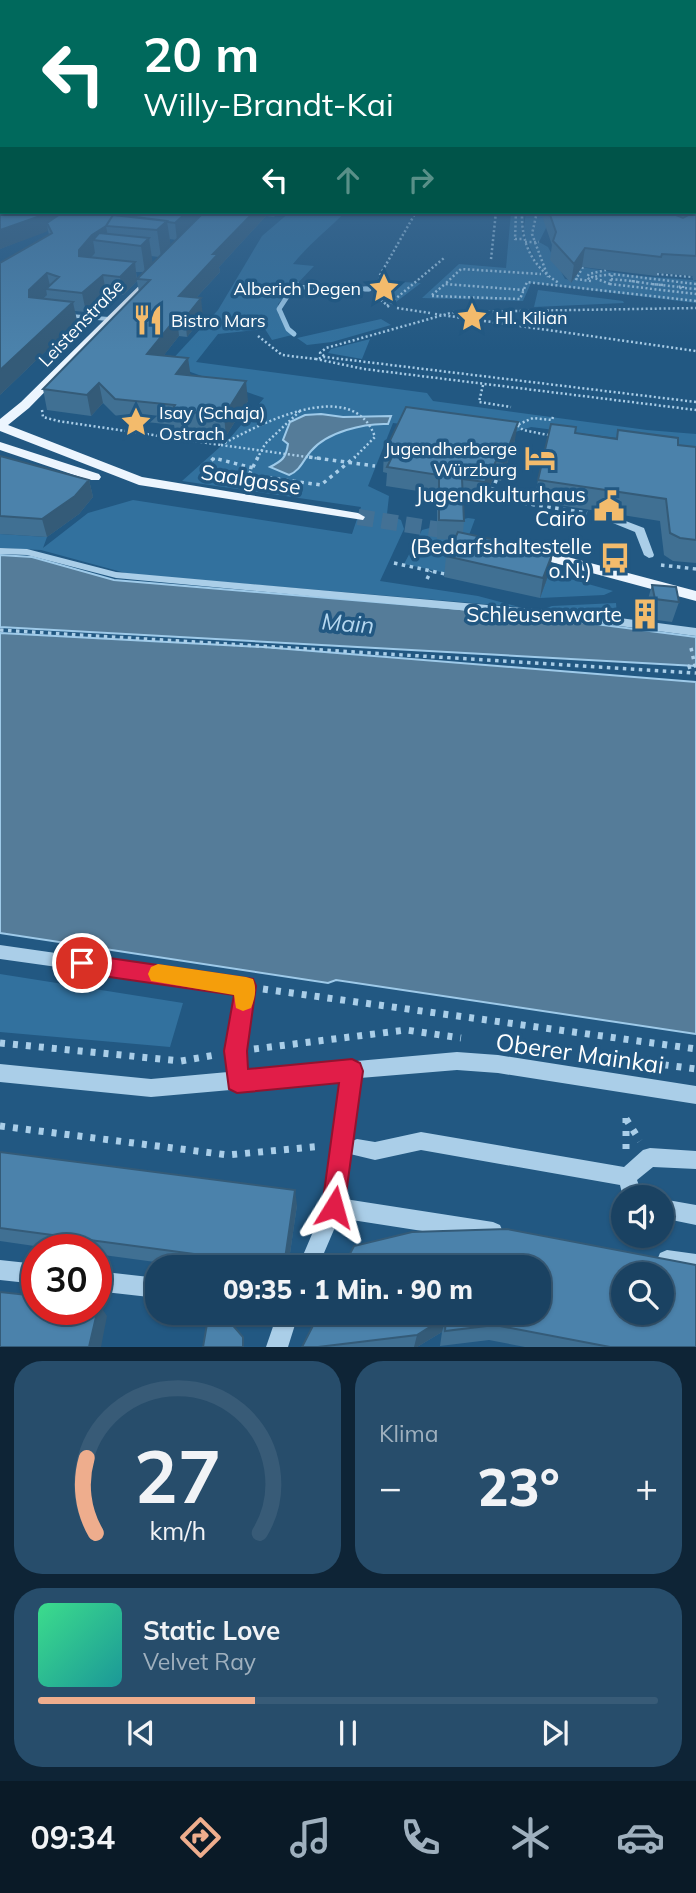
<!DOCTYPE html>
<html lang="de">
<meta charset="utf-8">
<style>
body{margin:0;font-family:Mulish,sans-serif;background:#274d6b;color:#f1f3f6;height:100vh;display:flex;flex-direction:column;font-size:26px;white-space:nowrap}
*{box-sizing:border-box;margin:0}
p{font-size:23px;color:#9fb0be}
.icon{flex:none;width:38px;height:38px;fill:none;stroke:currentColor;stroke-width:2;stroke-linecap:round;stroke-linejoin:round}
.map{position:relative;height:1347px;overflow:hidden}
.drawer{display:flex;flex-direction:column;gap:14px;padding:14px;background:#0e2436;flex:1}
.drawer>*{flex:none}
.guide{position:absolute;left:0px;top:0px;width:696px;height:214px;box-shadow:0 2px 5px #0004,0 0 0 2px #385b77;background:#00695c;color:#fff;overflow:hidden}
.controls{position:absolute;left:611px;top:1185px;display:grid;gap:14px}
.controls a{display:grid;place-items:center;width:63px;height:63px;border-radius:50%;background:#1a4262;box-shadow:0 2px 5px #0004,0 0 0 2px #385b77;font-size:35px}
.speed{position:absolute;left:21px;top:1234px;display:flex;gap:14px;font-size:35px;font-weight:700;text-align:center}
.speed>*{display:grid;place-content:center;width:91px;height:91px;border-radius:50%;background:#1a4262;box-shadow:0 2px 5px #0004,0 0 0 2px #385b77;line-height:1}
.speed .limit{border:10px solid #d22;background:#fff;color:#111}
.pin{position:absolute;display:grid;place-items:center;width:60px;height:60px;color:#fff;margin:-30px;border:4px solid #fff;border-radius:50%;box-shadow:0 2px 7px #0007}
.me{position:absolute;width:77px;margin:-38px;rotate:8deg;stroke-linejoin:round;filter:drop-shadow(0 0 5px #0008)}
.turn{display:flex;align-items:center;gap:24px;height:147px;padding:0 28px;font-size:32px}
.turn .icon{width:91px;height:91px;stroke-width:2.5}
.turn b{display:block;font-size:49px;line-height:60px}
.lanes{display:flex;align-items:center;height:66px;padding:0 28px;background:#0003;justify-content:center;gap:35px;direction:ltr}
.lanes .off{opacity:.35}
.big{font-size:52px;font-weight:800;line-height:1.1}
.drawer .tile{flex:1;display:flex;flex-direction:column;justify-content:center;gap:10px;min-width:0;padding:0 24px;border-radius:28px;background:#274d6b}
.drawer .dial{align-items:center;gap:0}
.dial svg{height:182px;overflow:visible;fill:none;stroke:#385b77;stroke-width:7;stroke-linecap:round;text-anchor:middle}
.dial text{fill:#f1f3f6;stroke:none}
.song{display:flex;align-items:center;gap:21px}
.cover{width:84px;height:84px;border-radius:10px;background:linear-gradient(135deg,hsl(150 70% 55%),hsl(180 70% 35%))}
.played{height:7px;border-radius:4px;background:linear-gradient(90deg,#eead8d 35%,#385b77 35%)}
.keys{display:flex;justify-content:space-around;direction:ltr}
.heat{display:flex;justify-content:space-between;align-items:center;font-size:38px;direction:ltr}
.drawer .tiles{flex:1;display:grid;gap:14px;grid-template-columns:1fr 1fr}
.tile:last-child{grid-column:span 2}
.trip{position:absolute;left:145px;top:1255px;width:406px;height:70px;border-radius:28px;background:#1a4262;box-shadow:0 2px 5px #0004,0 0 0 2px #385b77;font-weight:800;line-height:70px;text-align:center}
.menu{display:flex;height:112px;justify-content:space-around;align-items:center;background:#0a1a27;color:#9fb0be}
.menu .icon{width:49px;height:49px}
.menu .current{color:#eead8d}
.menu b{font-size:32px;color:#f1f3f6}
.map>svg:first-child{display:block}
.green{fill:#32719e}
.water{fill:#557c99;stroke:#9ecae9;stroke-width:2}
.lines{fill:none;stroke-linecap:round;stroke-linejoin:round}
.stream-far1{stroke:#9ecae9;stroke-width:4.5}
.stream{stroke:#9ecae9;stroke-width:5}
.major-tunnel{stroke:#437195;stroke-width:16;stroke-dasharray:16 8;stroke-linecap:butt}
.path-far2{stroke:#aacee8;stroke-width:2.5;stroke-dasharray:2 2.5;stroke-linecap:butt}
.path-far1{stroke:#aacee8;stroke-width:3.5;stroke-dasharray:3.5 4.5;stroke-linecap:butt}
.path{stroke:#aacee8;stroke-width:7;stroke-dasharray:5 8;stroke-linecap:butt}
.minor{fill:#aacee8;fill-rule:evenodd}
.major{fill:#ecf5fe;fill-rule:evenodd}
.path-bridge-far1{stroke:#aacee8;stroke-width:2.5;stroke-dasharray:2 2.5;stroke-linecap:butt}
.path-bridge{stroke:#aacee8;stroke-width:3.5;stroke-dasharray:3.5 4.5;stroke-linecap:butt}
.wall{fill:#407093;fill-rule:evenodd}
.shaded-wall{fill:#345b78}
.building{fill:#4b82ab;stroke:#345b78;stroke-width:2;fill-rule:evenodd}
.route{fill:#e11d48;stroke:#92132f;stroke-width:2}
.slow{fill:#f59e0b}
.labels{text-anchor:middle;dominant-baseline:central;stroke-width:7;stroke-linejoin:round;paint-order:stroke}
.far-poi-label{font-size:18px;fill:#fff;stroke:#225882;text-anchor:start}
.far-street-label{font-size:18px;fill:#fff;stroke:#225882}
.street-label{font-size:21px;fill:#fff;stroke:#225882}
.poi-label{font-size:21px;fill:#fff;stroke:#225882;text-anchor:end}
.water-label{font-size:23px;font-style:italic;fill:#b5d7ef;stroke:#225882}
.near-street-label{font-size:24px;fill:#fff;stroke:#225882}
</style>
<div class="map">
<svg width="696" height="1347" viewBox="0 0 696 1347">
<rect width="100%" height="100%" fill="#225882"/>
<!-- green -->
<path class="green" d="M 290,212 L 345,212 C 327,231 311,242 293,264 L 314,266 L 278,304 L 278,314 L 292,335 L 272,340 L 265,329 L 218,334 L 196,362 L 427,393 L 433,401 L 647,430 L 696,434 L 696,448 L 531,427 L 502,436 L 393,423 L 368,486 L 389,496 L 387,514 L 401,520 L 404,529 L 380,581 L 478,596 L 519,607 L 129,574 L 41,550 L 0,548 L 0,534 L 47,537 L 43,548 L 88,513 L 133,500 L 352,534 L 361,507 L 182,481 L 230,438 L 264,398 L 168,364 L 218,310 L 262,236 Z
M 511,212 L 525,212 L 522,234 L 541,270 L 523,234 L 526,212 L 550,212 L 543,220 L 549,222 L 539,242 L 548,247 L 565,279 L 570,280 L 580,267 L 639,276 L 693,280 L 696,281 L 696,303 L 531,283 L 523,301 L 422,298 L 459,264 L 506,268 Z
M 382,281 L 421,283 L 392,305 Z
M 538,290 L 623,301 L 624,303 L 534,307 Z
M 381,319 L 391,325 L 332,342 L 307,345 L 297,338 Z
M 370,339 L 362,359 L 328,353 L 331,349 Z
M 468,518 L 475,519 L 462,554 L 446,573 L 404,564 L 422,530 Z
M 549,573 L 613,591 L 604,595 L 540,598 Z
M 616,603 L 617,615 L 544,609 L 552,606 Z
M 0,974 L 183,1003 L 170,1047 L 0,1032 Z"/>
<!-- water -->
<path class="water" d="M 321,414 L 343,417 L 391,416 L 388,424 C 364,423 327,432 311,451 C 303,460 301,470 289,475 L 270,467 C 282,461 286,458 288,444 L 283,440 L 290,422 L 305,415 Z
M 0,555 L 32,557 L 114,580 L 518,614 L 696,637 L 696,666 L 0,627 Z
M 0,633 L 263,647 L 696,682 L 696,1034 L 336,980 L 328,983 L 0,933 Z"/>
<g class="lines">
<!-- stream-far1 -->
<path class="stream-far1" d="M 294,287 L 369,289
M 291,291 L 297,284"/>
<!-- stream -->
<path class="stream" d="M 292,289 L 279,309 L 288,329 L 294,334
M 365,289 L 369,289"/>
<!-- major-tunnel -->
<path class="major-tunnel" d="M 358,517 L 461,533"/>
<!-- path-far2 -->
<path class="path-far2" d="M 516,212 L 515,239 L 522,239
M 522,212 C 521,243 532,267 559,283
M 537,212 L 532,234 L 548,277
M 491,259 L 496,212
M 583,267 L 576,279 L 591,281 L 587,277 L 589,274 L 606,270
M 657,274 L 693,277
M 611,279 L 631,281
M 638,282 L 631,281 L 652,284
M 610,284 L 592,277 L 612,274
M 696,284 L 612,274 L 610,284 L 696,294
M 663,285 L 652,284 L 678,287
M 683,286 L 683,289 L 678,287 Z
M 685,288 L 696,289
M 524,290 L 445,284 L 461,269 L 541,274
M 432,295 L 445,284
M 432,296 L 520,299 L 527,282 L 696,301
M 387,306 L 444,258
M 389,307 L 380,299 L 380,275 L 416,212
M 397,308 L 430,313
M 435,314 L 696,351
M 258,336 L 282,355 L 316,359
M 324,356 L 320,353 L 326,348 L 454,312 L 696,308
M 483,385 L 479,402 L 511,407
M 696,402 L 325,357 L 316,359 L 364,369 L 696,410
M 42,410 L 43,417 L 58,421 L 221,445
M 553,417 L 552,420 L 533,418 L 517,425 L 523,430 L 553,436
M 221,445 C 258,425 353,374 375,437 L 353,459
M 213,459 L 217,459
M 257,459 L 265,444 L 301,410"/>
<!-- path-far1 -->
<path class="path-far1" d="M 258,457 L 249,475 L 321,485 L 355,457
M 249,475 L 245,480 L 202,470 L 214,458 L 253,468
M 484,497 L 587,513
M 489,498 L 498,476
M 394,563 L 445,574
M 661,565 L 696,569
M 427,579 L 431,571
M 0,630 L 696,673
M 691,648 L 695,666 L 689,666 L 691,673"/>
<!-- path -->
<path class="path" d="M 263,989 L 696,1049
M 0,1043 L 181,1061 L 215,1055
M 254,1049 L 406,1030 L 461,1038
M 612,1058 L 696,1069
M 626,1118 L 626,1149
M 626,1119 L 640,1141
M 0,1126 L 228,1155 L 322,1146"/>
<!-- minor -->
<path class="minor" d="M 57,313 L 109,317 L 113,319 L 109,321 L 60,317 L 56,315 Z
M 602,512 L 644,528 L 654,555 L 653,557 L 649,558 L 644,555 L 635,532 L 598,517 L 598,513 Z
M 0,548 L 27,549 L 116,572 L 589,614 L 696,628 L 696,636 L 589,622 L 116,578 L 27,555 L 0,554 Z
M 0,945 L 251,981 L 253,986 L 244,1051 L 245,1071 L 457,1052 L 498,1055 L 696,1086 L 696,1104 L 498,1073 L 457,1070 L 360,1078 L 352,1141 L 357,1139 L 375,1142 L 421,1132 L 624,1167 L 643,1150 L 650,1148 L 696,1151 L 696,1169 L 653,1167 L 637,1180 L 643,1197 L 623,1197 L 620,1185 L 421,1150 L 375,1160 L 350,1154 L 345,1199 L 493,1222 L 500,1225 L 503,1232 L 500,1239 L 493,1242 L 339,1218 L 318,1267 L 298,1267 L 324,1206 L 342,1080 L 151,1097 L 0,1082 L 0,1064 L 151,1079 L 228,1072 L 226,1051 L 236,992 L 0,959 Z
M 662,1199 L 696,1205 L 696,1225 L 662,1218 Z
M 667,1250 L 696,1254 L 696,1274 L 667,1270 L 660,1267 L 657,1260 L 660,1253 Z
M 0,1260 L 37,1264 L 37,1284 L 0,1280 Z
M 96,1271 L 158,1278 L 158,1298 L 96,1291 Z
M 278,1312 L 299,1312 L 288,1347 L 266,1347 Z"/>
<!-- major -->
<path class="major" d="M 155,270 L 159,271 L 159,275 L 29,408 L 8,425 L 142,477 L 358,513 L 365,517 L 363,520 L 139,485 L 0,431 L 0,419 L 21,402 Z
M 0,442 L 99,474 L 101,477 L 99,480 L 89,480 L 0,450 Z
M 530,547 L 696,591 L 696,601 L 525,555 L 522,552 L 525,549 Z"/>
<!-- path-bridge-far1 -->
<path class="path-bridge-far1" d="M 525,242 L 539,242
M 221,445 L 322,459"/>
<!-- path-bridge -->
<path class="path-bridge" d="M 309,457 L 375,466"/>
</g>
<!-- wall -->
<path class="wall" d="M 0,162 L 2,212 L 60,212 L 60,214 L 63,212 L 278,212 L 274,217 L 266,216 L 219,267 L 220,272 L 196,298 L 203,317 L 187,337 L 179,336 L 164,355 L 188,358 L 190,375 L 248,401 L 226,436 L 175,430 L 174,425 L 119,419 L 103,403 L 91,416 L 47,410 L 43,389 L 139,292 L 137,281 L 123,295 L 106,293 L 86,312 L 75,311 L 77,321 L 0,395 L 49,235 L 48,230 L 0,249 ZM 170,239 L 176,240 L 170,245 ZM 151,256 L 159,257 L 152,263 ZM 136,272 L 143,272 L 137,278 Z
M 696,162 L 696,280 L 693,280 L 693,276 L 657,273 L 657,276 L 582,267 L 571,283 L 550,260 L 552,245 L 543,219 L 544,212 L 695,212 Z
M 618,430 L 678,445 L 696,447 L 696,563 L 673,561 L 664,555 L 660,521 L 534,501 L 538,480 L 575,433 L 616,439 Z
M 515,440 L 501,481 L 493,479 L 483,501 L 463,498 L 464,521 L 463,533 L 553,552 L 549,573 L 540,598 L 444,577 L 446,556 L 454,540 L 437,539 L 437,494 L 386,486 L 387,473 L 383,472 L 384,453 Z
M 0,456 L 89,480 L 93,497 L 79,514 L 47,537 L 0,534 Z
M 652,585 L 679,602 L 672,622 L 649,619 L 646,606 Z
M 0,1153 L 297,1205 L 288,1267 L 192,1267 L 96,1254 L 96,1250 L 62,1250 L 0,1241 Z
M 320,1312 L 539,1312 L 696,1347 L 525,1347 L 489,1340 L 440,1346 L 442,1332 L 417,1347 L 302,1347 Z"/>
<!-- shaded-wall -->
<path class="shaded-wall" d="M 47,212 L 60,212 L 61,221 L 47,223 L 48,230 L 46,232 L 0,249 L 0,230 Z
M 120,212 L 126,212 L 128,224 L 106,226 L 109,242 L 93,240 L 95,253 L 82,268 L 79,256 L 79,250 L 92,235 Z
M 187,212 L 206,212 L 177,240 L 175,223 Z
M 254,212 L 266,212 L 266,216 L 219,267 L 220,272 L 181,314 L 179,296 L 213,254 Z
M 167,221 L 171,247 L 161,257 L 157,230 Z
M 149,238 L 153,265 L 145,273 L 141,246 Z
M 585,248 L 582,267 L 571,283 L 574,264 Z
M 135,262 L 137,281 L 123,295 L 120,277 Z
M 47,273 L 51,290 L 46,289 L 47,295 L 33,308 L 29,297 L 29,290 Z
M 103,275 L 106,293 L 86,312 L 82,293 Z
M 201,298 L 203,317 L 187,337 L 185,318 Z
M 73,302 L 77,321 L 0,395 L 0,370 Z
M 177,317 L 179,336 L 150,373 L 147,354 Z
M 188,358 L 191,378 L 176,374 Z
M 246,381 L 248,401 L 226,436 L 224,416 Z
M 99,383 L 103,403 L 91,416 L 87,395 Z
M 518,422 L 515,440 L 501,481 L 503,462 Z
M 496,461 L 493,479 L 483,501 L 485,482 Z
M 89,480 L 93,497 L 79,514 L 47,537 L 42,519 Z
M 553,552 L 549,573 L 540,598 L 543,578 Z
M 295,1190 L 297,1205 L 288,1267 L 284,1267 Z
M 99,1304 L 107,1316 L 101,1347 L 89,1347 Z
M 446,1317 L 442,1332 L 417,1347 L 414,1347 L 417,1335 Z"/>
<!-- building -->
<path class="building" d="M 0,162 L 2,162 L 2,212 L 47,212 L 43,215 L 0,230 Z
M 695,162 L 696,162 L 696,256 L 662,254 L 661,257 L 585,248 L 574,264 L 553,241 L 556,232 L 549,212 L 597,212 L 599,213 L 609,212 L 669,212 L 683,218 L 690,214 L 686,212 L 695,212 Z
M 63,212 L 120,212 L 115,215 L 113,215 L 106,226 L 92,235 L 79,250 L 79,256 L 135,262 L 120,277 L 103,275 L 82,293 L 46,289 L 59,277 L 47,273 L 29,290 L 29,297 L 73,302 L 0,370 L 0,263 L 52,233 L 47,223 Z
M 131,212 L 187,212 L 175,223 L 168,222 L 167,221 L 128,216 Z
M 204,212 L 254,212 L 213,254 L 218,254 L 179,296 L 201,298 L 185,318 L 177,317 L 147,354 L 188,358 L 176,374 L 246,381 L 224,416 L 172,410 L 175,405 L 115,399 L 99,383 L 87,395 L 43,389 L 150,280 L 137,279 Z
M 113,215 L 167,221 L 157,230 L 106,226 Z
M 99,233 L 149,238 L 141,246 L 93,240 Z
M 406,407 L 518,422 L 503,462 L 496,461 L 485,482 L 462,479 L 464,521 L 439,520 L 439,475 L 387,467 L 393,455 L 384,453 Z
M 551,424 L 576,427 L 575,433 L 617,439 L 618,430 L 678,438 L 678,445 L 696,447 L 696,540 L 680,538 L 670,533 L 666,499 L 538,480 Z
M 0,456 L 89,480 L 75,496 L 42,519 L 0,516 Z
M 458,532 L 553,552 L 543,578 L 446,556 Z
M 652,585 L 676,587 L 679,602 L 655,599 Z
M 0,1152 L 295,1190 L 284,1266 L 0,1228 Z
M 507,1229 L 696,1265 L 696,1347 L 610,1347 L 495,1325 L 445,1331 L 446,1317 L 417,1335 L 318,1347 L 320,1347 L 302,1347 L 320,1312 L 539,1312 L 539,1267 L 343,1267 L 354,1246 L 412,1232 ZM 623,1274 L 662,1274 L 662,1312 L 623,1312 Z
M 0,1292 L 37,1296 L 37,1309 L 96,1309 L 96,1304 L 99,1304 L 89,1347 L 0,1347 Z
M 208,1318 L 230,1322 L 243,1337 L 243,1347 L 203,1347 Z"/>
<!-- sky -->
<linearGradient id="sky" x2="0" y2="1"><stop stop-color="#133048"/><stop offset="0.46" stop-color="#3e6a92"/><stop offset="1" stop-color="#3e6a92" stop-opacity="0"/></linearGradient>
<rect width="696" height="350" fill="url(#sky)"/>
<!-- route -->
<path class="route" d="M 82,954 L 253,979 L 256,986 L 247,1051 L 248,1069 L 352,1059 L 360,1063 L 363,1071 L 343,1216 L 334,1220 L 325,1216 L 322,1207 L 339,1083 L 237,1093 L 229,1089 L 224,1051 L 234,995 L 82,973 L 75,970 L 71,963 L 75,957 Z"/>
<!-- slow -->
<path class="slow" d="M 158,964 L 246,977 L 253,979 C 257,989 255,998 251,1008 L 243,1011 L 236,1008 L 234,995 L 151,981 L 148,974 L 151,967 Z"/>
<!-- icons -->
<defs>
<g id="sight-bare" transform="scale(2.415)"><path d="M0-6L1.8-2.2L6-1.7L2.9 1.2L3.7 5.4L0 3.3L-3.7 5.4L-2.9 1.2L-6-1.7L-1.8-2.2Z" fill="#f3bb6c" stroke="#225882" stroke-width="2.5" paint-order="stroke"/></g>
<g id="restaurant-bare" transform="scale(2.415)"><path d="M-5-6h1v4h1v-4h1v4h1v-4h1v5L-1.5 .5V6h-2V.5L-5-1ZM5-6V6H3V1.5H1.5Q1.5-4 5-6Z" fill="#f3bb6c" stroke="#225882" stroke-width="2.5" paint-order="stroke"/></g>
<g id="hotel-bare" transform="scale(2.415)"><path d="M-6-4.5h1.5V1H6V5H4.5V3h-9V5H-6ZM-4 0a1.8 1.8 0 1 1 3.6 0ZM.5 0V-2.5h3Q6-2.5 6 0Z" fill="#f3bb6c" stroke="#225882" stroke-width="2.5" paint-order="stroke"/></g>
<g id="civic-bare" transform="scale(2.415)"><path d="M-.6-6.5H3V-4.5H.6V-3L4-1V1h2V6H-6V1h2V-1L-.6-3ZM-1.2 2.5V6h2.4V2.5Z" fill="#f3bb6c" stroke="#225882" stroke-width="2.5" paint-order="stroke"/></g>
<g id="bus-bare" transform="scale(2.415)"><path d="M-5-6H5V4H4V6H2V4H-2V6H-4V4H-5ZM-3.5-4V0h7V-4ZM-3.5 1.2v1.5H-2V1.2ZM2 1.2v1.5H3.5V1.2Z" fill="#f3bb6c" stroke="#225882" stroke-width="2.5" paint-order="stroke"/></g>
<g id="building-bare" transform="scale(2.415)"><path d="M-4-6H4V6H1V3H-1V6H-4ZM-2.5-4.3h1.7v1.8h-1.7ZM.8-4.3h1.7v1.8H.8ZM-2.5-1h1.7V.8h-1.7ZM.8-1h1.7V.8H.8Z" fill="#f3bb6c" stroke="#225882" stroke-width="2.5" paint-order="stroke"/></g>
</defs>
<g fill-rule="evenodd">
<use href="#sight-bare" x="384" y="288"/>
<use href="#sight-bare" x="472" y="317"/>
<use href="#restaurant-bare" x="148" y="320"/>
<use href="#sight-bare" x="136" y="422"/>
<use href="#hotel-bare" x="540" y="458"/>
<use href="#civic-bare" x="609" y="506"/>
<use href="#bus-bare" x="615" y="558"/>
<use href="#building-bare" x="645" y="614"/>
</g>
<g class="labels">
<!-- far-poi labels -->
<g class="far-poi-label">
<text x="361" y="288" text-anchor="end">Alberich Degen</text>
<text x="495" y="317">Hl. Kilian</text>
<text x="171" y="320">Bistro Mars</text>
<text x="159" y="412">Isay (Schaja)<tspan x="159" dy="21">Ostrach</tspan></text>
<text x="517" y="448" text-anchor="end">Jugendherberge<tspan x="517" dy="21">Würzburg</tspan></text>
</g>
<!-- far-street labels -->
<g class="far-street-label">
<text transform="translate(81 323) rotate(-46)">Leistenstraße</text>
</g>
<!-- street labels -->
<g class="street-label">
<text transform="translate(251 479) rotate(9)">Saalgasse</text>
</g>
<!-- poi labels -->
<g class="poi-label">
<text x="586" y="494">Jugendkulturhaus<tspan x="586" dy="24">Cairo</tspan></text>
<text x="592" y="546">(Bedarfshaltestelle<tspan x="592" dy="24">o.N.)</tspan></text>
<text x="622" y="614">Schleusenwarte</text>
</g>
<!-- water labels -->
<g class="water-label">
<text transform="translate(348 623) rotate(5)">Main</text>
</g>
<!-- near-street labels -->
<g class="near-street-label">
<text transform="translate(580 1053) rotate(8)">Oberer Mainkai</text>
</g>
</g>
</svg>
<div class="controls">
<a><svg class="icon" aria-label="sound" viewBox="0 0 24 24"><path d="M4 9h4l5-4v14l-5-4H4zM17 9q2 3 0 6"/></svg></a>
<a><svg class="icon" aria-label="search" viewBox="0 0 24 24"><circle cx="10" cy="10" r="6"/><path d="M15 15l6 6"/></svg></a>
</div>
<div class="speed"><div class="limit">30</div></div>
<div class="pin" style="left:82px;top:963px;background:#d93025"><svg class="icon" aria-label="arrive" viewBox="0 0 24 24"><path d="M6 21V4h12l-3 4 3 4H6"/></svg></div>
<svg class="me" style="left:334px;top:1207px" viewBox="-20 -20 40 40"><path d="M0-17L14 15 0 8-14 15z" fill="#e11d48" stroke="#fff" stroke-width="4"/></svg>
<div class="trip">09:35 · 1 Min. · 90 m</div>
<div class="guide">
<div class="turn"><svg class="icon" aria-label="left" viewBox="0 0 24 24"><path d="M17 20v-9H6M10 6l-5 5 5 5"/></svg><div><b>20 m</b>Willy-Brandt-Kai</div></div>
<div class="lanes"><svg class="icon" aria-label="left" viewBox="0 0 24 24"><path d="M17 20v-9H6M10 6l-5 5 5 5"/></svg><svg class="icon off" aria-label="ahead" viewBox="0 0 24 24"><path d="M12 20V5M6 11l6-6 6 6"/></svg><svg class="icon off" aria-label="right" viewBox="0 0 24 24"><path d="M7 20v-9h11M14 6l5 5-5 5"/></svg></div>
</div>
</div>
<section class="drawer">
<div class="tiles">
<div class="tile dial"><svg viewBox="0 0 100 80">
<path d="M14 69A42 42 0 1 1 86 69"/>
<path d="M14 69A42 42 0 0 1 10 36" stroke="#eead8d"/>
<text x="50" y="56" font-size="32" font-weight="700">27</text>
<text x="50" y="72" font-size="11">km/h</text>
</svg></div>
<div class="tile"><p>Klima</p>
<div class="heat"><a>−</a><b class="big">23°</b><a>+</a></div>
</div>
<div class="tile">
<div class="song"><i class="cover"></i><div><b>Static Love</b><p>Velvet Ray</p></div></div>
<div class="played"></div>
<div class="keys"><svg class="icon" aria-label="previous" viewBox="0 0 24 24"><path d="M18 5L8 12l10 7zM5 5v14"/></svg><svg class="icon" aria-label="pause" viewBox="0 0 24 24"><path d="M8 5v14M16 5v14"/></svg><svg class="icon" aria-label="next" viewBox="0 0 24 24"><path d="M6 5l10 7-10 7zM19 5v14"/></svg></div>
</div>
</div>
</section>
<nav class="menu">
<b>09:34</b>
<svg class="icon current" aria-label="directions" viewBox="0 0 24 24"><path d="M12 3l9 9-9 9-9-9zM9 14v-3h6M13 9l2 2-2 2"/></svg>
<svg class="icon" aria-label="music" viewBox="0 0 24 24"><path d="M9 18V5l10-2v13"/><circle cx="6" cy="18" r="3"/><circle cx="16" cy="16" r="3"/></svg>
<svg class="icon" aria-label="phone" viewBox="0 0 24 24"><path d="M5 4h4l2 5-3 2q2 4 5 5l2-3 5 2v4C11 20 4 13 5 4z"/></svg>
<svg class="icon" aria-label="climate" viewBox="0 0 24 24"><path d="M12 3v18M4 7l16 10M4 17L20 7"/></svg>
<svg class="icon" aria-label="car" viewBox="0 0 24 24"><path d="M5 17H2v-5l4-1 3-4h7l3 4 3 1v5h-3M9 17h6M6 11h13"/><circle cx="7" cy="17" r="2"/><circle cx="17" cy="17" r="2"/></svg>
</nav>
